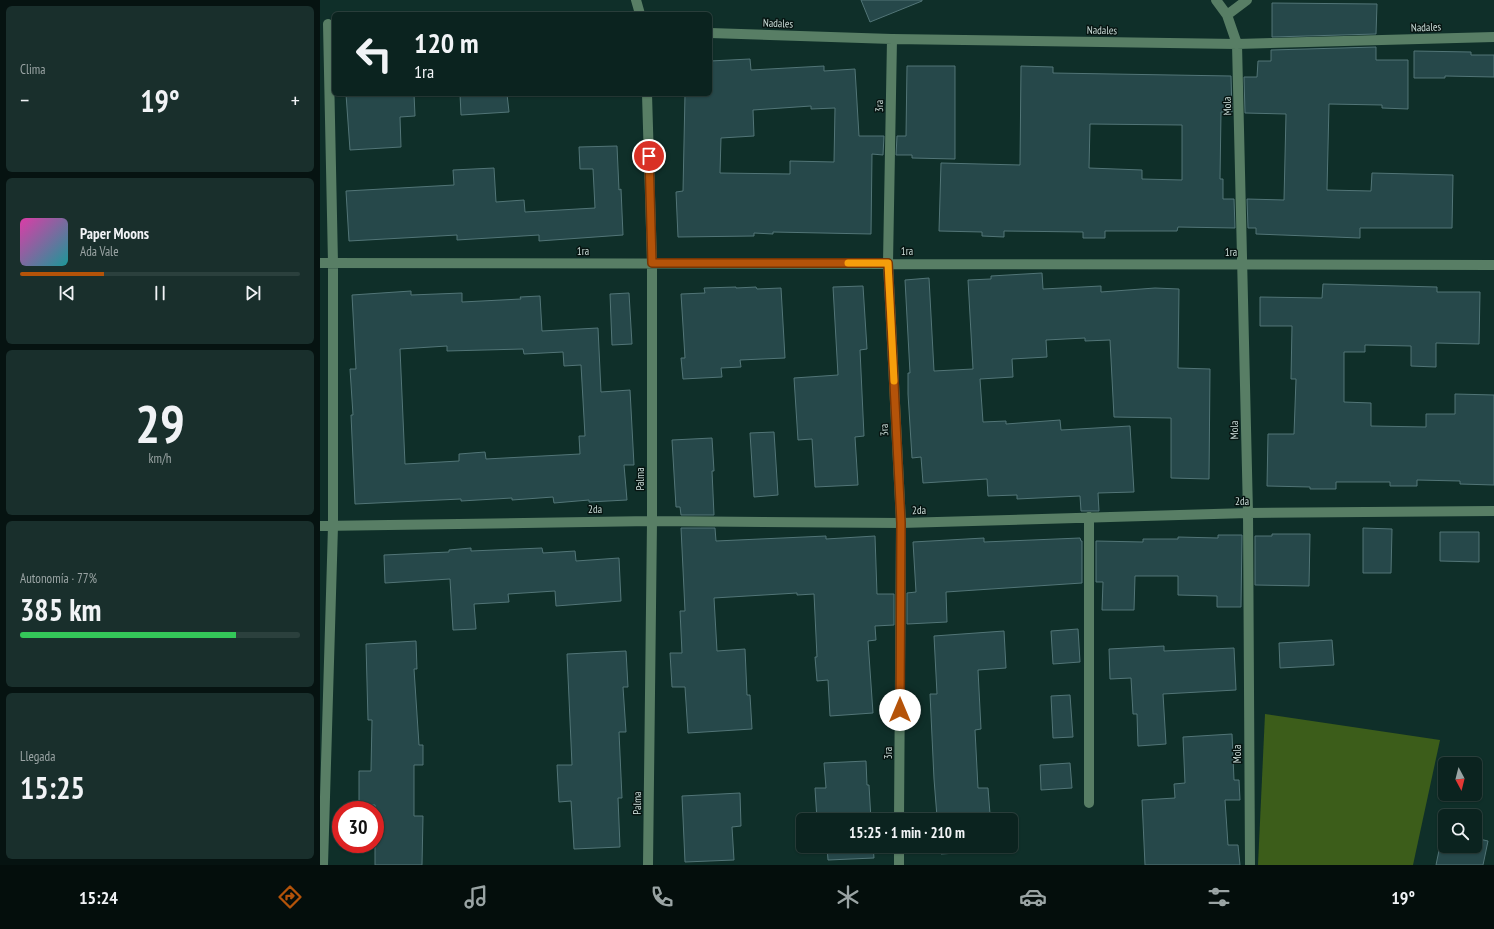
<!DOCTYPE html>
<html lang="es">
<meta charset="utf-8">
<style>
body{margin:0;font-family:"PT Sans Narrow",sans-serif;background:#192f2c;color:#f1f3f6;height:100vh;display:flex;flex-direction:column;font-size:15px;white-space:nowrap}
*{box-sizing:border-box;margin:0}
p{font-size:13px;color:#9aa4a4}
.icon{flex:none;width:22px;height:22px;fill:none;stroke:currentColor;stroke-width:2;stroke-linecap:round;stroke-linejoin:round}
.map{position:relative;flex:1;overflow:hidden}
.panel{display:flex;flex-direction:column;gap:6px;padding:6px;background:#061311;width:320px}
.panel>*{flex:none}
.guide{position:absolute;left:12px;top:12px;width:380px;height:84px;border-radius:6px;box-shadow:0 1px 3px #0004,0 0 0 1px #2b403d;background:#0b231f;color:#f1f3f6;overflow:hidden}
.needle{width:26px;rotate:173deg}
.controls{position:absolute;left:1118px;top:757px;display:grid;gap:8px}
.controls a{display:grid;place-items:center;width:44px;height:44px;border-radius:6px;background:#0b231f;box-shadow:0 1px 3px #0004,0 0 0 1px #2b403d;font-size:20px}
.speed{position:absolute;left:12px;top:801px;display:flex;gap:8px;font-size:20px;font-weight:700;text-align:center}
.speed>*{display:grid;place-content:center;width:52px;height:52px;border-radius:50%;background:#0b231f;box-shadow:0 1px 3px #0004,0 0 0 1px #2b403d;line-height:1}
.speed .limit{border:6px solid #d22;background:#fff;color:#111}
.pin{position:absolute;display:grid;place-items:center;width:34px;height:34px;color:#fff;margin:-17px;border:2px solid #fff;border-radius:50%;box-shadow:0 1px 4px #0007}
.me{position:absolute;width:44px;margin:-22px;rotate:0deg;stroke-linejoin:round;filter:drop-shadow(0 0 3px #0008)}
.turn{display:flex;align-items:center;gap:14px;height:84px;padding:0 16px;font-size:18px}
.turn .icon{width:52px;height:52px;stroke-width:2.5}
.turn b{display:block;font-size:28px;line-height:34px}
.big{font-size:30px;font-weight:600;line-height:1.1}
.panel .card{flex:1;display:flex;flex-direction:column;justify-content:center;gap:6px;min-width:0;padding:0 14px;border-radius:6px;background:#192f2c}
.panel .dial{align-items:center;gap:0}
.dial b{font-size:52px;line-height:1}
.song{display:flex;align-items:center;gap:12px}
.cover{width:48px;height:48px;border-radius:6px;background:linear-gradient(135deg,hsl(320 70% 55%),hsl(180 70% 35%))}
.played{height:4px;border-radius:2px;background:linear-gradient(90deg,#b45309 30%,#2b403d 30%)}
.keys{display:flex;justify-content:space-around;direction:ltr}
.heat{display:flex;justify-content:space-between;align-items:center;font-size:22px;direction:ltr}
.charge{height:6px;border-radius:3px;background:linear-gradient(90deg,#34c759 77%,#2b403d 0)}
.trip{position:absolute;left:476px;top:813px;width:222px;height:40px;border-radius:6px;background:#0b231f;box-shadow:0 1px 3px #0004,0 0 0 1px #2b403d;font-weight:600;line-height:40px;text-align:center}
.menu{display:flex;height:64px;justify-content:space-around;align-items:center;background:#040e0c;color:#9aa4a4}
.menu .icon{width:28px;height:28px}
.menu .on{color:#b45309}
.menu b{font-size:18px;color:#f1f3f6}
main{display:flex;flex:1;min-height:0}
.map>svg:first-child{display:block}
.green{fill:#3c5d1a}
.building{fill:#26484a;stroke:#527577;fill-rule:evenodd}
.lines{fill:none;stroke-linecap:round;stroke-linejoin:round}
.minor{stroke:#587e65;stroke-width:10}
.route-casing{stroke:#753606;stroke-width:10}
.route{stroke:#b45309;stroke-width:7}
.slow{stroke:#f59e0b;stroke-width:7}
.labels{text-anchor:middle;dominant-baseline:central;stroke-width:3;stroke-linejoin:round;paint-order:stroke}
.street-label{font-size:11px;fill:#ccddd9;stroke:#071512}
</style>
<main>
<section class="panel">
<div class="card"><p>Clima</p>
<div class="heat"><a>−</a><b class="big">19°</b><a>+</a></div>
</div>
<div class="card">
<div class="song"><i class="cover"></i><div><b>Paper Moons</b><p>Ada Vale</p></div></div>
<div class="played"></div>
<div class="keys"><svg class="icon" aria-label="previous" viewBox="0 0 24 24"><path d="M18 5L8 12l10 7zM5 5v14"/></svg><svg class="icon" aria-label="pause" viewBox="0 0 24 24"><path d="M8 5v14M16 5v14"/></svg><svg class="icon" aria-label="next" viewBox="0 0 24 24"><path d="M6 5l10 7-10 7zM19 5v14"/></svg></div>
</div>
<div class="card dial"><b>29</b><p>km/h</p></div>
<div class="card"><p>Autonomía · 77%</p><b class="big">385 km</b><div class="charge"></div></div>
<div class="card"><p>Llegada</p><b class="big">15:25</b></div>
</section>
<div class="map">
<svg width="1174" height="865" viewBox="0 0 1174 865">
<rect width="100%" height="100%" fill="#0f2f29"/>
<!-- green -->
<path class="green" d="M 945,714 L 1120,740 L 1093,865 L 938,865 Z"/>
<!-- building -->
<path class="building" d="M 541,0 L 602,0 L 602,1 L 550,22 Z
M 952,3 L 1057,4 L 1056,34 L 952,37 Z
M 1056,47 L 1056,60 L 1088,60 L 1088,109 L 1062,108 L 1062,105 L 1009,104 L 1007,190 L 1051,191 L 1052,173 L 1133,175 L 1132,228 L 1040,228 L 1040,238 L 936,234 L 936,228 L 928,228 L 927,199 L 964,200 L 966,114 L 925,113 L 924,77 L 937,77 L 938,61 L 951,61 L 951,50 Z
M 1094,51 L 1151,52 L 1151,55 L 1174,55 L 1174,77 L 1125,76 L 1125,78 L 1094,78 Z
M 430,59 L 431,70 L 504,66 L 504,71 L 535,69 L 539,136 L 564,136 L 563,155 L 552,154 L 551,234 L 453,232 L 453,234 L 434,233 L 434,236 L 358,237 L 356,192 L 363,191 L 365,94 L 390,94 L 390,61 ZM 491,106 L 491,109 L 515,108 L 514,162 L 470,161 L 470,174 L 400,173 L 401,138 L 434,136 L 433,110 Z
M 587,66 L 635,66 L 635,159 L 592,158 L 592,155 L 576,155 L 577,136 L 586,136 Z
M 701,66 L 733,67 L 733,73 L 911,76 L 912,112 L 901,112 L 900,179 L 903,179 L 903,199 L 914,199 L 915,228 L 858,227 L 857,231 L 785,231 L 785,238 L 763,238 L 763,232 L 684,231 L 684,237 L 662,236 L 662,232 L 619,231 L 621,163 L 700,165 ZM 770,124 L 862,125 L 862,180 L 822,179 L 822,170 L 769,168 Z
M 26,94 L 94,94 L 95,116 L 80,117 L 81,147 L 30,150 Z
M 140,94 L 187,94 L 189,112 L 141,115 Z
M 297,146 L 299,190 L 301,189 L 303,235 L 219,241 L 219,235 L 137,240 L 137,235 L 29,241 L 26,191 L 134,185 L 133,170 L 174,168 L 176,202 L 204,200 L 205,212 L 275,208 L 273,169 L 260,169 L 259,147 Z
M 722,273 L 723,289 L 781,286 L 781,292 L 835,288 L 859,289 L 858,368 L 890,369 L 889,479 L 851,478 L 851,418 L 794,417 L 790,340 L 765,341 L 765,338 L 726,340 L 727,357 L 692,359 L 693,377 L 660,379 L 663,422 L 686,421 L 686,424 L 740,420 L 741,430 L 810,426 L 814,492 L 778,493 L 779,511 L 761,511 L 760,496 L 697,499 L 697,495 L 668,496 L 667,479 L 603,483 L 601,457 L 592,458 L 588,394 L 588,373 L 590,373 L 585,280 L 609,278 L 614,371 L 653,369 L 648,280 L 671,279 L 671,276 Z
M 1003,284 L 1117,287 L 1117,292 L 1160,292 L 1159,344 L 1116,343 L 1116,367 L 1091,366 L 1091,346 L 1045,345 L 1045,352 L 1024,352 L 1024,402 L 1051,403 L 1051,426 L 1106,427 L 1106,414 L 1135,414 L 1135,394 L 1174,395 L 1174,485 L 1140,484 L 1140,481 L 1097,480 L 1097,486 L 1070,486 L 1070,482 L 1016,482 L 1016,489 L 990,489 L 990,487 L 947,486 L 948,434 L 974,434 L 976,379 L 971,379 L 972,326 L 940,326 L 940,297 L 1002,298 Z
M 543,286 L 547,349 L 540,350 L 544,436 L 535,437 L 538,485 L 495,487 L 492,439 L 478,440 L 474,378 L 518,375 L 513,287 Z
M 416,287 L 416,288 L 436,287 L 437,289 L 461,288 L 465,358 L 420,360 L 421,367 L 401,368 L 402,377 L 363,379 L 361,358 L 365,358 L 361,294 L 385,293 L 384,288 Z
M 91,291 L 91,295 L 142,293 L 142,302 L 201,299 L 200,297 L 220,296 L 222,331 L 278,328 L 281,392 L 310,390 L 314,465 L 304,465 L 307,500 L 269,502 L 269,500 L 234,503 L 233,497 L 192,500 L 192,498 L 141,501 L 141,499 L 35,504 L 31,415 L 33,415 L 30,369 L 36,369 L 32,295 ZM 127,346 L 127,351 L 203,349 L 204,354 L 243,352 L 244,366 L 261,365 L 265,436 L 259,436 L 260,454 L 166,459 L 165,452 L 139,454 L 139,461 L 85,464 L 80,349 Z
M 309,293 L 312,344 L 292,345 L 290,294 Z
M 454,432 L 458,495 L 434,497 L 430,433 Z
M 392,438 L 394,471 L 392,471 L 394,515 L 361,515 L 360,507 L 356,507 L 352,440 Z
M 361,528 L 395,528 L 396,541 L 506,536 L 506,539 L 555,536 L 557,594 L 574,594 L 574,625 L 555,626 L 556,640 L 548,641 L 553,713 L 510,716 L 508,680 L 497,681 L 495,657 L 497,657 L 494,594 L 477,595 L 477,593 L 394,598 L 397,651 L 425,649 L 427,695 L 430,695 L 432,729 L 368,733 L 365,687 L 352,687 L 350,653 L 362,653 L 360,611 L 365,611 Z
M 1043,528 L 1072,529 L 1071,573 L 1043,573 Z
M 1120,532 L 1159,532 L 1159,562 L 1120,561 Z
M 952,534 L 990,534 L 989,586 L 935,585 L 935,536 L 952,536 Z
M 898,535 L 922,535 L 921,607 L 897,607 L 897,596 L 858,595 L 858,576 L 815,576 L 814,610 L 782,610 L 783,582 L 776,582 L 776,541 L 823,542 L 823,539 L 858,539 L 858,537 L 898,538 Z
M 664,538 L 664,542 L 760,538 L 761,541 L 762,541 L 762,583 L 626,592 L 627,622 L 587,624 L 587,593 L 596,592 L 593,542 Z
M 151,548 L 151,551 L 222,548 L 223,553 L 255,551 L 256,561 L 299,558 L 301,601 L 236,606 L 235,591 L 188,594 L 189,602 L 154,604 L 156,629 L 133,630 L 130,579 L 65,583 L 64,555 L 129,552 L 129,550 Z
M 758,629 L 760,662 L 733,664 L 731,631 Z
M 684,631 L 686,668 L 658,670 L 661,729 L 655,730 L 658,788 L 668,788 L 670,814 L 650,815 L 650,820 L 619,820 L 618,817 L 617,817 L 614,779 L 610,694 L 617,694 L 614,636 Z
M 1012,640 L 1014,665 L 960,668 L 959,643 Z
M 96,641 L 97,669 L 94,669 L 99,745 L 103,745 L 103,765 L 94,765 L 94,816 L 103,816 L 102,865 L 55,865 L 55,805 L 39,805 L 39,771 L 51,771 L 52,720 L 48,720 L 46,644 Z
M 844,646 L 844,651 L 914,648 L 916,690 L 843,694 L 846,744 L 818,746 L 817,714 L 813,714 L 811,678 L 790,679 L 789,649 Z
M 306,651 L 308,687 L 303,687 L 306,732 L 299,732 L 302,798 L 298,798 L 300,847 L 254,849 L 251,801 L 239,802 L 237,765 L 252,765 L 247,654 Z
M 750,695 L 753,737 L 733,738 L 731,696 Z
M 912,734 L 914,780 L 919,780 L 920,800 L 905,800 L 908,845 L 918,845 L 920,865 L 825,865 L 822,800 L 855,798 L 854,784 L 865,783 L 863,737 Z
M 546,761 L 547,785 L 549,785 L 551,820 L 497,820 L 495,788 L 506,788 L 504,763 Z
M 750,763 L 752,788 L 721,790 L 720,765 Z
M 420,793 L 421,826 L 412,827 L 414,860 L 365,862 L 362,796 Z
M 1123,831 L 1125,832 L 1125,846 L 1155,846 L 1155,838 L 1168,841 L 1163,865 L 1116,865 Z
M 507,846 L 553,846 L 554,858 L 508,860 Z
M 620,846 L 652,846 L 652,852 L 621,854 Z"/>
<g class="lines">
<!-- minor -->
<path class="minor" d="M 316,0 L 320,14
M 896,0 L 907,15 L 917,44 L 928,513 L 930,865
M 907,15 L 927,0
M 390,33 L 572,39 L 917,44 L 1174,37
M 572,39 L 568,263 L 581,523 L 579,820
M 327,94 L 332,263 L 332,521 L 328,865
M 0,263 L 1174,265
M 769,517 L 769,803
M 0,526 L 332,521 L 581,523 L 928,513 L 1174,511
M 3,865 L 13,526 L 13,263 L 8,24
M 579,865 L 579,846"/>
</g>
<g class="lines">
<!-- route casing -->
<g class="route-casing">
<path id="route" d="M 329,156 L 332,263 L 568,263 L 581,523 L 580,710"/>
</g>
<!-- route -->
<use href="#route" class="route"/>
<!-- slow -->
<path class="slow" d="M 528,263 L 568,263 L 574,381"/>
</g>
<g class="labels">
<!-- street labels -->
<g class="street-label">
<text transform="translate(458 23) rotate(2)">Nadales</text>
<text transform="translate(1106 27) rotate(-2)">Nadales</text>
<text transform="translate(782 30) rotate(1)">Nadales</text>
<text transform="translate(559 106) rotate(-89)">3ra</text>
<text transform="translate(907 106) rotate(-92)">Mola</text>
<text x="263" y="251">1ra</text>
<text x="587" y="251">1ra</text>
<text x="911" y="252">1ra</text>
<text transform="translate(564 430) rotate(-93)">3ra</text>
<text transform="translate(914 430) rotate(-91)">Mola</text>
<text transform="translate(320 479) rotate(-90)">Palma</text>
<text transform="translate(922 501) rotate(-1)">2da</text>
<text transform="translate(275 509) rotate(-1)">2da</text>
<text transform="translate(599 510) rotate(-2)">2da</text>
<text transform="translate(568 753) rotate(-90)">3ra</text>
<text transform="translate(917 754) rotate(-90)">Mola</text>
<text transform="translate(317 803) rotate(-89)">Palma</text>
</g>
</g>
</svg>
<div class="controls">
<a><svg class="needle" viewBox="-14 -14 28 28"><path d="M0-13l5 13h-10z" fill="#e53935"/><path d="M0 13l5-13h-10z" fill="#9aa4a4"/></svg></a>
<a><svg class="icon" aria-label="search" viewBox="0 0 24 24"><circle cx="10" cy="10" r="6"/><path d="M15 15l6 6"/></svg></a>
</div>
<div class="speed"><div class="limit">30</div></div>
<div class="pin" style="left:329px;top:156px;background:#d93025"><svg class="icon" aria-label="arrive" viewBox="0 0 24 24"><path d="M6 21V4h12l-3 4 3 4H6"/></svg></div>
<svg class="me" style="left:580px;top:710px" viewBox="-20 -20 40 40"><circle r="19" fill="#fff"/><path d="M0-13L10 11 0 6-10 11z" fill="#b45309"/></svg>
<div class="trip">15:25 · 1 min · 210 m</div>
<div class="guide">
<div class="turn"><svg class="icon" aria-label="left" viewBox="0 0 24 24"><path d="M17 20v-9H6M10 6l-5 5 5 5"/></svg><div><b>120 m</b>1ra</div></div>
</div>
</div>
</main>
<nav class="menu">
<b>15:24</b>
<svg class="icon on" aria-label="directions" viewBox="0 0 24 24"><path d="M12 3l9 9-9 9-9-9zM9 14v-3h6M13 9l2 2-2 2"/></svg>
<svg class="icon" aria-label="music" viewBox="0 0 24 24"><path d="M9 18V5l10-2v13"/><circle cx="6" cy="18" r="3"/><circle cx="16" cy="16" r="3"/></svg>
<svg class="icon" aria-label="phone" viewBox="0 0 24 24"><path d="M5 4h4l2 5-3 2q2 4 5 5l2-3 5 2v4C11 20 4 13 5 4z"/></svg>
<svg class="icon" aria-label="climate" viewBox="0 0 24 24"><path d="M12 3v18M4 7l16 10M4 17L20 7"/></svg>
<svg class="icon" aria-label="car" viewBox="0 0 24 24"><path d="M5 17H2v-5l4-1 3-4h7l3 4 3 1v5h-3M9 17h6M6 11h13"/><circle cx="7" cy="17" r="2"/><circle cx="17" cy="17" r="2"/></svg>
<svg class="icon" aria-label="filters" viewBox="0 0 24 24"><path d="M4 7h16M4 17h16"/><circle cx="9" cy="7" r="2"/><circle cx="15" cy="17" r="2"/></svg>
<b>19°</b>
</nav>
